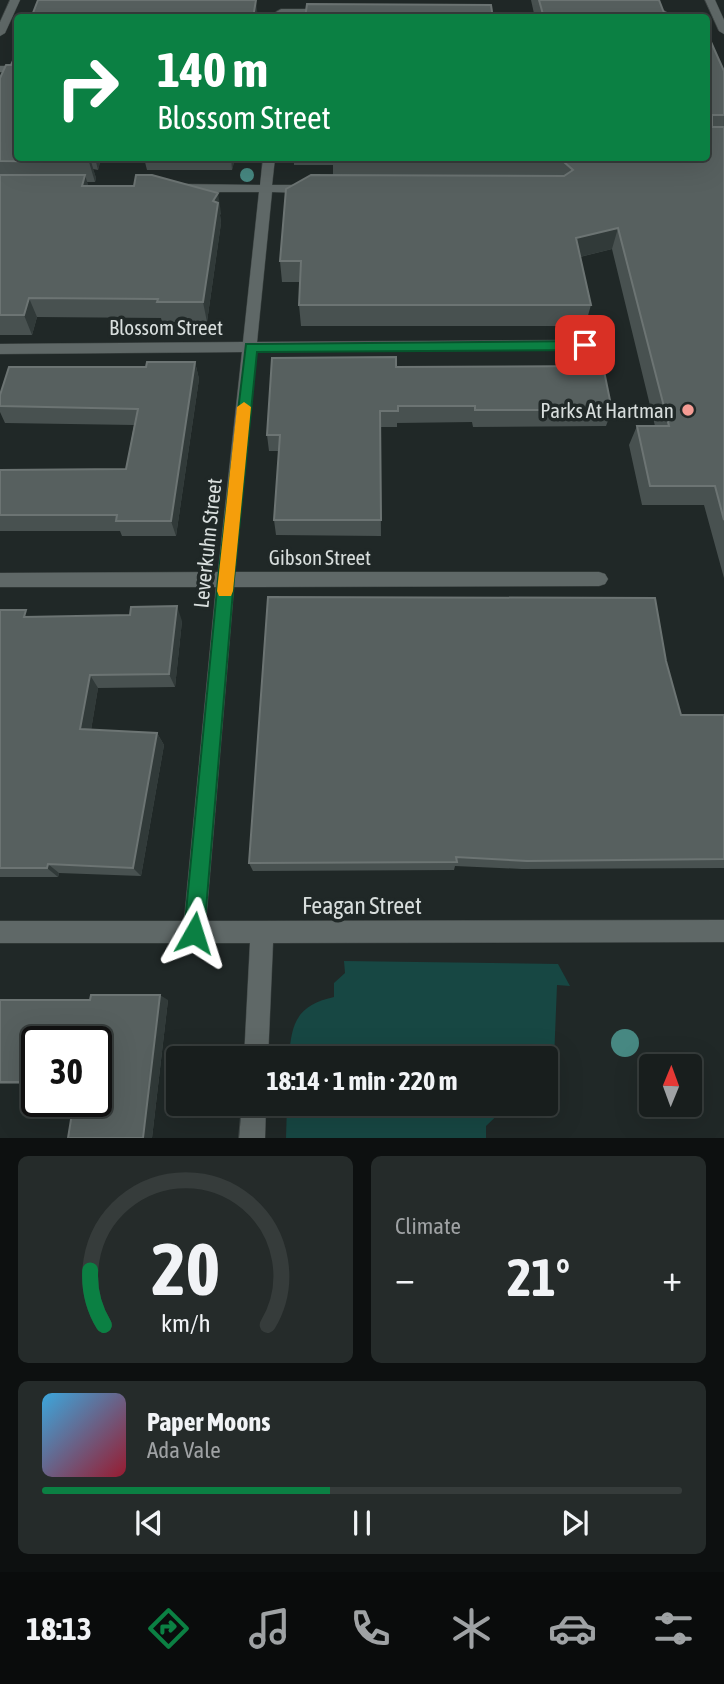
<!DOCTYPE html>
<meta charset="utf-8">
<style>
body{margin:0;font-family:"Asap Condensed",sans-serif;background:#252b2a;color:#f1f3f6;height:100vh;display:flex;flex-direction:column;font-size:26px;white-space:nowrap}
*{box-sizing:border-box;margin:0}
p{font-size:23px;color:#9fa2a4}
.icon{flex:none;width:38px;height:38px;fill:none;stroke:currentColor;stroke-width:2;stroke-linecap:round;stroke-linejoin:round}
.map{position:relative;height:1138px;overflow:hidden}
.drawer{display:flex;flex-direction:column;gap:18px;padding:18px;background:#0d1010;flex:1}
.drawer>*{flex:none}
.guide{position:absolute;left:14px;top:14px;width:696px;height:147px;border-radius:7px;box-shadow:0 7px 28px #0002,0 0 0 2px #363c3b;background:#0b8043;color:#fff;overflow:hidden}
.needle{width:46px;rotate:1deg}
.fabs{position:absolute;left:639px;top:1054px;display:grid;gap:14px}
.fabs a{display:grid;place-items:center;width:63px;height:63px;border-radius:7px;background:#181e1d;box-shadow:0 7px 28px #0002,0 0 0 2px #363c3b;font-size:35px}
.speed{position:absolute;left:21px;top:1026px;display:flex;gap:14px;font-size:35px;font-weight:700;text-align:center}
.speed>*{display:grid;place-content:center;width:91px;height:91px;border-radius:50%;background:#181e1d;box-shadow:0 7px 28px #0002,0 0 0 2px #363c3b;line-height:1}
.speed .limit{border:4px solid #111;border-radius:10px;background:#fff;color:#111}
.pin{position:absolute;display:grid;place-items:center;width:60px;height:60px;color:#fff;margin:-30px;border-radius:14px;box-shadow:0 4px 10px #0006}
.me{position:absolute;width:77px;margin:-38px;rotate:6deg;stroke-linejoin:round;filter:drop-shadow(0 0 5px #0008)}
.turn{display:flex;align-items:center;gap:24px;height:147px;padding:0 28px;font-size:32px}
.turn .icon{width:91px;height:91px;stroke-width:2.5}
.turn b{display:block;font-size:49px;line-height:60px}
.big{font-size:52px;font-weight:700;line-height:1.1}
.drawer .tile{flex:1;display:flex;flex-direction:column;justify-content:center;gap:10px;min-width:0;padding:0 24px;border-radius:10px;background:#252b2a}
.drawer .dial{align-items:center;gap:0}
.dial svg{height:182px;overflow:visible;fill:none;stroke:#363c3b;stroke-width:7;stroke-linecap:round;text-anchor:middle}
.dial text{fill:#f1f3f6;stroke:none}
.song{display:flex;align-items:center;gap:21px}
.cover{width:84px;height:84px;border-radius:10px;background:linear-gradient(135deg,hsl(200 70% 55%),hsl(350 70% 35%))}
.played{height:7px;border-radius:4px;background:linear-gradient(90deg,#0b8043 45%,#363c3b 45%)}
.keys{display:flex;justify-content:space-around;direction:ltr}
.heat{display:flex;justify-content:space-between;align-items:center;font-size:38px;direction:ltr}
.drawer .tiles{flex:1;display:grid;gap:18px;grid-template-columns:1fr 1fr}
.tile:last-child{grid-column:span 2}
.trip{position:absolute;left:166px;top:1046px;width:392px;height:70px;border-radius:7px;background:#181e1d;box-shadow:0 7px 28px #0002,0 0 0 2px #363c3b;font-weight:700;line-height:70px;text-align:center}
.tab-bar{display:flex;height:112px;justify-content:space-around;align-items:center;background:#0a0c0c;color:#9fa2a4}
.tab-bar .icon{width:49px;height:49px}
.tab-bar .active{color:#0b8043}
.tab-bar b{font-size:32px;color:#f1f3f6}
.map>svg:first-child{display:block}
.green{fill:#174743}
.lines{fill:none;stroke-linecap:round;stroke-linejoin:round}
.minor-casing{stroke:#3f4645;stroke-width:1}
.minor{fill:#5f6867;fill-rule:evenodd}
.tree{fill:#478882}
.wall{fill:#485150}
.shaded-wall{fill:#313a39}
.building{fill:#57605f;stroke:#6c7473;stroke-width:2}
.route{fill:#0b8043;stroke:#07532c;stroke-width:2}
.slow{fill:#f59e0b}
.poi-dot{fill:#f59c94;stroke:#202827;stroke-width:2.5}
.labels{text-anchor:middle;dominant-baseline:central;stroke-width:7;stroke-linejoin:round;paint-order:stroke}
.street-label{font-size:21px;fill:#d8dedd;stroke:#202827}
.poi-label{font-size:21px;fill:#d8dedd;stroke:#202827;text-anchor:end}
.near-street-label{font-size:24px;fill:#d8dedd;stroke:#202827}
</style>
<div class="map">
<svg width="724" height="1138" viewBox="0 0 724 1138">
<rect width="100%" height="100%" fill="#202827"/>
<!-- green -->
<path class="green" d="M 344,961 L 558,964 L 570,986 L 557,985 L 554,1060 L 546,1068 L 546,1059 L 289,1059 C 291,1023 297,1005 334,997 L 334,983 L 345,973 Z
M 287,1104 L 509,1104 L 486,1126 L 486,1138 L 286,1138 Z"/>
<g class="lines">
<!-- minor casing -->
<g class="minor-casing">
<path id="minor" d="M 10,0 L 20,0 L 5,33 L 0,36 L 0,22 Z
M 648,0 L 658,0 L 661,9 L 674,16 L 664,18 L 653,13 Z
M 705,0 L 715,0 L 724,20 L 724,34 L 719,31 Z
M 281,9 L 327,9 L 332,12 L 327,15 L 277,14 L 276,12 Z
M 471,9 L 506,18 L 467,14 L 466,12 Z
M 0,66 L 18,66 L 18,72 L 0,72 Z
M 263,158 L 275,158 L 272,185 L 311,185 L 317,189 L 311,193 L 272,192 L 257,342 L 585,340 L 592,345 L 585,350 L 256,352 L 235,572 L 599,572 L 605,574 L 608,579 L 605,584 L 599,586 L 234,587 L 206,921 L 724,920 L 724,942 L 273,943 L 268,1059 L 244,1059 L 250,943 L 0,943 L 0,921 L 184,921 L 216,587 L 0,587 L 0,573 L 218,572 L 242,352 L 0,354 L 0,344 L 243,342 L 259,192 L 178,192 L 172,188 L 178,184 L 260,185 Z
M 242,1104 L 266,1104 L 265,1138 L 239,1138 Z"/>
</g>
<!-- minor -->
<use href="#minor" class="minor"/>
</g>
<!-- trees -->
<g class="tree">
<circle cx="247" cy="175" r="7"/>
<circle cx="625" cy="1043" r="14"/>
</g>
<!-- wall -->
<path class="wall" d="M 531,0 L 659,0 L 666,18 L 535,18 Z
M 707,33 L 724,71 L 724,578 L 704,505 L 642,505 L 629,445 L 637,426 L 655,426 L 612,249 L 580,257 L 591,305 L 585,326 L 301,326 L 299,305 L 300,282 L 282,282 L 280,261 L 333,175 L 333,165 L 294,165 L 294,158 L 707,158 Z
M 0,78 L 18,158 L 101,158 L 98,170 L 93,169 L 96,178 L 95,182 L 87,182 L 88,186 L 221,213 L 220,215 L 221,223 L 207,322 L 162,322 L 161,318 L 37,317 L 32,335 L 0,335 Z
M 144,158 L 235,158 L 232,170 L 147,170 Z
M 195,362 L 199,379 L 176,536 L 122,536 L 120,531 L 0,531 L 0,470 L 126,469 L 134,425 L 5,423 L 0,412 L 0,395 L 146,367 Z
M 396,367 L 612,410 L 606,426 L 473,427 L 472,422 L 397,423 L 397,427 L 380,427 L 381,536 L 276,535 L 274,520 L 279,451 L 269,451 L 267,435 Z
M 0,610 L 30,617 L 182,621 L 175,687 L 98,688 L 91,730 L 157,733 L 164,745 L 141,876 L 59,873 L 58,877 L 0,877 Z
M 666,661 L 681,715 L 724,715 L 724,868 L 522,869 L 455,866 L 454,870 L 253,871 L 249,863 Z
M 0,1000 L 168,1000 L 152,1138 L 68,1138 L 96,1101 L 37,1041 L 37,1084 L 0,1084 Z"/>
<!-- shaded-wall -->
<path class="shaded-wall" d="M 256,0 L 258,18 L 253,18 Z
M 90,158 L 96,178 L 95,182 L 89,162 Z
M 95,158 L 101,158 L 98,170 Z
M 231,158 L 235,158 L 232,170 Z
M 85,175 L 91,195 L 82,186 Z
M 218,193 L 221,213 L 220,215 L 221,223 L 207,322 L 203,302 L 213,201 Z
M 618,228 L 612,249 L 571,259 L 576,238 Z
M 29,298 L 37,317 L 32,335 L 24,315 Z
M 195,362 L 199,379 L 176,536 L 171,521 Z
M 177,606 L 182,621 L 175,687 L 169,674 Z
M 90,675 L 98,688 L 89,742 L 80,729 Z
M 157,733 L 164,745 L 141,876 L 133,868 Z
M 48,864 L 59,873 L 58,877 L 47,868 Z
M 160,995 L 168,1000 L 152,1138 L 143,1138 Z"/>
<!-- building -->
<path class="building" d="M 38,0 L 256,0 L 253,18 L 31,18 Z
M 539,0 L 659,0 L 666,18 L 544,18 Z
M 307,4 L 491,5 L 493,18 L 305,18 Z
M 707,33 L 724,71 L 724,115 L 712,115 L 712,127 L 724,127 L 724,520 L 715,486 L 650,486 L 637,426 L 669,426 L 618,228 L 576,238 L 591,305 L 299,305 L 301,261 L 280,261 L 286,189 L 311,175 L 564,176 L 573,170 L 564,162 L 333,162 L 340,158 L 707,158 Z
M 18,50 L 18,158 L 90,158 L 89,162 L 0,161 L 0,78 L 6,65 L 11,65 Z
M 0,175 L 85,175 L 82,186 L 134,186 L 136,175 L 152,175 L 218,193 L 213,201 L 218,203 L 203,302 L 157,302 L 158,299 L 29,298 L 24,315 L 0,315 Z
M 396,357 L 396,367 L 603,366 L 612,410 L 475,410 L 475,406 L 398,406 L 398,411 L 380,411 L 381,520 L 274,520 L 280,435 L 267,435 L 272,358 Z
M 147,362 L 195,362 L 171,521 L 116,521 L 117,515 L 0,515 L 0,470 L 126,469 L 138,409 L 0,406 L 0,395 L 9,367 L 146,367 Z
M 268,597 L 655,598 L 666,661 L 681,715 L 724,715 L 724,859 L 527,861 L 456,857 L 457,862 L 249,863 Z
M 177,606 L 169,674 L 90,675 L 80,729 L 157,733 L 133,868 L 48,864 L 47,868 L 0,868 L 0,610 L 26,610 L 24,617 L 130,615 L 131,607 Z
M 91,995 L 160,995 L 143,1138 L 68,1138 L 74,1101 L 96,1101 L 96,1041 L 37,1041 L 37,1082 L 0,1082 L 0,1000 L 90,1000 Z"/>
<!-- route -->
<path class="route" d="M 585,341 L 592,345 L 585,350 L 257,352 L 234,579 L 204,933 L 201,940 L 194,943 L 187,940 L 184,933 L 218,579 L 246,344 Z"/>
<!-- slow -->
<path class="slow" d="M 244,402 L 251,407 L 233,591 L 231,596 L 219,596 L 217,591 L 237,407 Z"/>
<!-- markers -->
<circle class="poi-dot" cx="688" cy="410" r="7"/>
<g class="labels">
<!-- street labels -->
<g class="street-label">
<text x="166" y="327">Blossom Street</text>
<text transform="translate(207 543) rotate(-84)">Leverkuhn Street</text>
<text x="320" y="557">Gibson Street</text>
</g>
<!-- poi labels -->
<g class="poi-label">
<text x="674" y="410">Parks At Hartman</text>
</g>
<!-- near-street labels -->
<g class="near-street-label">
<text x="362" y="905">Feagan Street</text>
</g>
</g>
</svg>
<div class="fabs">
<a><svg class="needle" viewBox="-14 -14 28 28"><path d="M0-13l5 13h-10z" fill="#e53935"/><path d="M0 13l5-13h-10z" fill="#9fa2a4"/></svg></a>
</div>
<div class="speed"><div class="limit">30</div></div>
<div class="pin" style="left:585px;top:345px;background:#d93025"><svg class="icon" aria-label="arrive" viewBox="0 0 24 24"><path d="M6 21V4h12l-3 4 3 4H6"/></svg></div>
<svg class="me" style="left:194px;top:933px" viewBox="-20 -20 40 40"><path d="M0-17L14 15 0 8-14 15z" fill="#0b8043" stroke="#fff" stroke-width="4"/></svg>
<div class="trip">18:14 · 1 min · 220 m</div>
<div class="guide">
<div class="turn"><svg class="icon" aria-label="right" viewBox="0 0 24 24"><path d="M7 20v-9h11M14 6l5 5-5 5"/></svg><div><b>140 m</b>Blossom Street</div></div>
</div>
</div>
<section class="drawer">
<div class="tiles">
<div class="tile dial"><svg viewBox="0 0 100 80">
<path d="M14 69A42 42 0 1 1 86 69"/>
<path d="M14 69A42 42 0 0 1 8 45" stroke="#0b8043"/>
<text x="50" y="56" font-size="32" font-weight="700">20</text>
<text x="50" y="72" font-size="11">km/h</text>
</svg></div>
<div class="tile"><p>Climate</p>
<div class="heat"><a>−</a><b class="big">21°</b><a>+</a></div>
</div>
<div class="tile">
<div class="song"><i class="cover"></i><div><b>Paper Moons</b><p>Ada Vale</p></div></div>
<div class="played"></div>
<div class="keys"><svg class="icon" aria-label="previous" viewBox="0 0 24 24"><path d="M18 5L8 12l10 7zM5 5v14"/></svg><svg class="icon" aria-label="pause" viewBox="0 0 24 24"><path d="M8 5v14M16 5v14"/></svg><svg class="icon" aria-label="next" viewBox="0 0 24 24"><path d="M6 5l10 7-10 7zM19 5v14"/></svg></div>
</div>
</div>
</section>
<nav class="tab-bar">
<b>18:13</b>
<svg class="icon active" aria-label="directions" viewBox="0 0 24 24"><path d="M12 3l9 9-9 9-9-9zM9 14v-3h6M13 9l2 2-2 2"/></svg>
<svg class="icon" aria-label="music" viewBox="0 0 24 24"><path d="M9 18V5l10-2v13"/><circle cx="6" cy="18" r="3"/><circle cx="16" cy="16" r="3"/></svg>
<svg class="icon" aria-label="phone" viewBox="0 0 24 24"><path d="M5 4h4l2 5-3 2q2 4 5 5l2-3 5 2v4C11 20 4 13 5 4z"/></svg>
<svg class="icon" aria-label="climate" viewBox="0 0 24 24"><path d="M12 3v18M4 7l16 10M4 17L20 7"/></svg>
<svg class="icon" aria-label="car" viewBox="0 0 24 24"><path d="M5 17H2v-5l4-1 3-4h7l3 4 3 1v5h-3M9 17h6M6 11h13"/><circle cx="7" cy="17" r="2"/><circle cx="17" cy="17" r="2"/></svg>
<svg class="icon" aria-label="filters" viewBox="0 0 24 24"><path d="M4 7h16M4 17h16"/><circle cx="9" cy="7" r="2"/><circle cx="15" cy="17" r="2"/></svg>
</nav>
